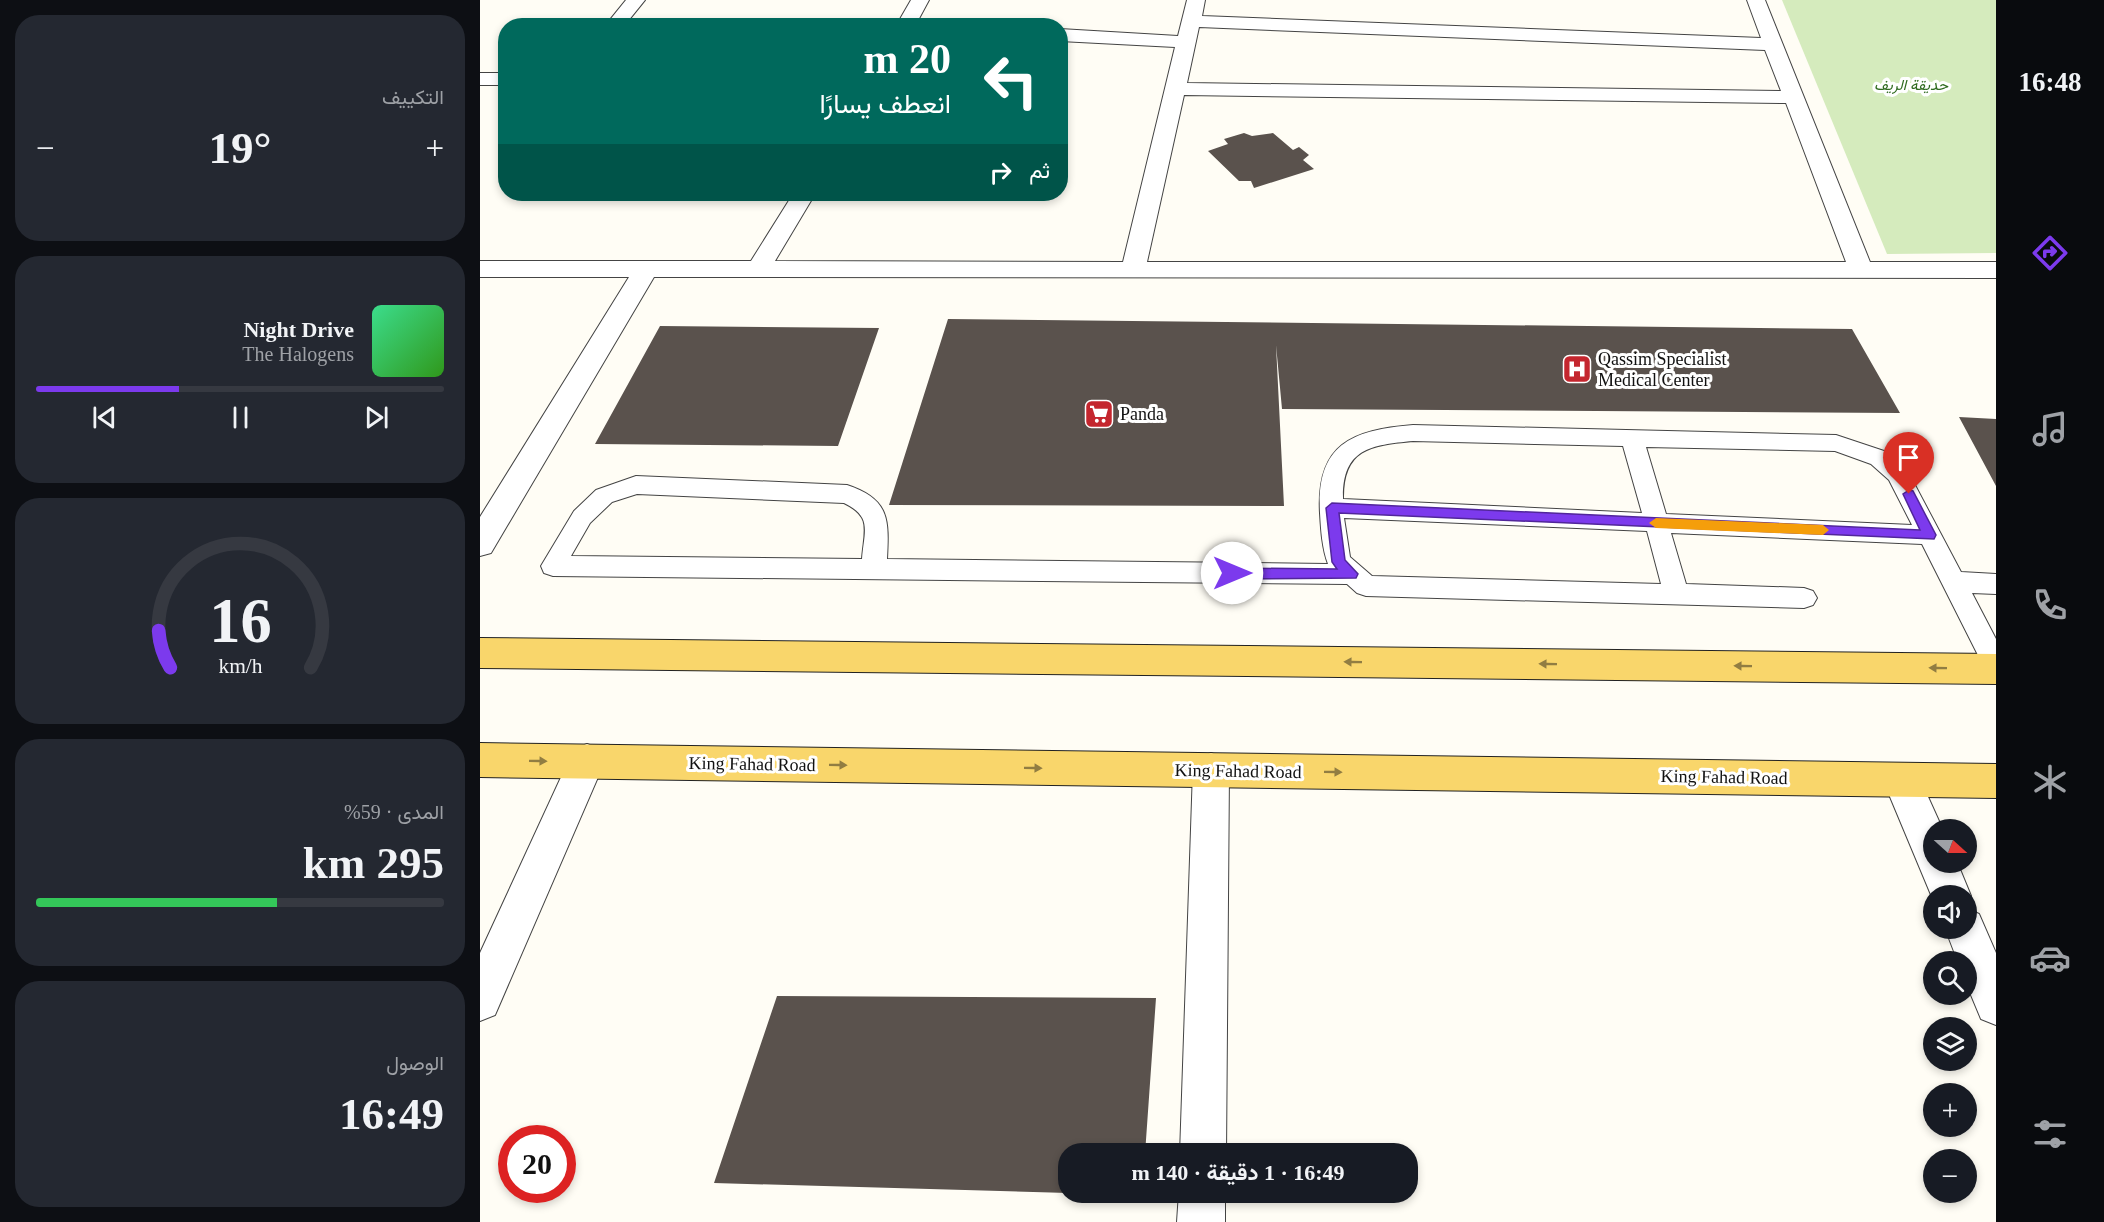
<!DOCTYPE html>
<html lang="ar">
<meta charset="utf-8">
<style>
body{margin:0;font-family:"Times New Roman",Vazirmatn,serif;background:#242831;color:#f1f3f6;direction:rtl;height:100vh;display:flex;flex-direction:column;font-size:22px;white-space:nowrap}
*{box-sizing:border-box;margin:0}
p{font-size:20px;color:#9ea1a6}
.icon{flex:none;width:33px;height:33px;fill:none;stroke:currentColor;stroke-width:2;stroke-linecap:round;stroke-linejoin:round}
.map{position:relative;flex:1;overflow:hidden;direction:ltr}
.details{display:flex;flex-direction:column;gap:15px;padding:15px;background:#0d0f14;width:480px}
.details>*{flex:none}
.banner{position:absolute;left:18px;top:18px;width:570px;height:183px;border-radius:24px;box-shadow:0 3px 9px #0003;direction:rtl;background:#00695c;color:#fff;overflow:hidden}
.needle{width:39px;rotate:111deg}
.fabs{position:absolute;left:1443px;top:819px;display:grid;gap:12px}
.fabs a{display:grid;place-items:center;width:54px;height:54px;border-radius:50%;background:#171b24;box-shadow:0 3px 9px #0003;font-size:30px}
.speed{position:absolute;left:18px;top:1125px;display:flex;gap:12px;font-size:30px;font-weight:700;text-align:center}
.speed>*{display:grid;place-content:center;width:78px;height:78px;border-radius:50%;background:#171b24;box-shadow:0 3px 9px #0003;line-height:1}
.speed .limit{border:9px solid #d22;background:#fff;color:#111}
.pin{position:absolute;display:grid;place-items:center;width:51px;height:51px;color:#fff;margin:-62px -26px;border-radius:50% 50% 50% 0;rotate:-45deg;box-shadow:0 0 6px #0007}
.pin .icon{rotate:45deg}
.me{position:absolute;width:66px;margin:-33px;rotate:90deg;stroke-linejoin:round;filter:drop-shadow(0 0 4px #0008)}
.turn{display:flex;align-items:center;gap:21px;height:126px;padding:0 18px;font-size:27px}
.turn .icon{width:78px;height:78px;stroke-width:2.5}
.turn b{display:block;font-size:42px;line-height:51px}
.then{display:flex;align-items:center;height:57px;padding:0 18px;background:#0003;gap:12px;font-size:22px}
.big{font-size:45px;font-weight:700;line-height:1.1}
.details .card{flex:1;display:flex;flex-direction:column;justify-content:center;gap:9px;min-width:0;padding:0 21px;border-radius:24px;background:#242831}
.details .dial{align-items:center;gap:0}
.dial svg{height:156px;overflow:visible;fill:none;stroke:#363941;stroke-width:7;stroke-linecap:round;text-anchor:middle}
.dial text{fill:#f1f3f6;stroke:none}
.song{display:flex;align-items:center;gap:18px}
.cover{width:72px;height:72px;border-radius:9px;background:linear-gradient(135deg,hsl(150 70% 55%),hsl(110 70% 35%))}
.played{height:6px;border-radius:3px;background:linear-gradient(90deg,#7c3aed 35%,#363941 35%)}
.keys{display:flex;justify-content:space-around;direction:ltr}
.heat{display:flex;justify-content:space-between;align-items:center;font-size:33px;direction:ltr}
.charge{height:9px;border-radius:4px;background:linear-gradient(90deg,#34c759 59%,#363941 0)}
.trip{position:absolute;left:578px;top:1143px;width:360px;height:60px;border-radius:24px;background:#171b24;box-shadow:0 3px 9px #0003;font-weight:700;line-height:60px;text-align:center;direction:rtl}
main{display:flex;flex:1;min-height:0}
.dock{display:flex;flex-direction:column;width:108px;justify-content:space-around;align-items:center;background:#090b0e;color:#9ea1a6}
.dock .icon{width:42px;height:42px}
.dock .active{color:#7c3aed}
.dock b{font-size:27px;color:#f1f3f6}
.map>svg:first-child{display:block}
.green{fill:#d5ebbd}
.building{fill:#5a524d}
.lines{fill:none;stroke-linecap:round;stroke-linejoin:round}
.lane-casing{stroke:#444;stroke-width:2}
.street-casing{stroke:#444;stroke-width:2}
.primary-casing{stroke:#222;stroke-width:2}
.lane{fill:#fff;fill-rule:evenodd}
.street{fill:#fff;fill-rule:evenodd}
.primary{fill:#f9d66b;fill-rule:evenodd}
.oneway{fill:#917d42}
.route{fill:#7c3aed;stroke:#51269a;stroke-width:1.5}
.slow{fill:#f59e0b}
.labels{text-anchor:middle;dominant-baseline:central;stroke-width:6;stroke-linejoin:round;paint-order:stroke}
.far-park-label{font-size:15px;font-style:italic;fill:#2f6b1f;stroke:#fff}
.poi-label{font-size:18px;fill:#111;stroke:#fff;text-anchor:start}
.street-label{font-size:18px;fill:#111;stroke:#fff}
</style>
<main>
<nav class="dock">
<b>16:48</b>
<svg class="icon active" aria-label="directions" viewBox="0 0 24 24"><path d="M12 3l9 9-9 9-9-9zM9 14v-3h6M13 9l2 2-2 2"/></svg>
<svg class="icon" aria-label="music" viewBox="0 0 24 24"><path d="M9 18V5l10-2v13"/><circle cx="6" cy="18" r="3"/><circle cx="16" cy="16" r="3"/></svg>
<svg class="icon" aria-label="phone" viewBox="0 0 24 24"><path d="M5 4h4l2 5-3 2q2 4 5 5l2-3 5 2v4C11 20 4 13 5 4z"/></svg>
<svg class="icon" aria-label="climate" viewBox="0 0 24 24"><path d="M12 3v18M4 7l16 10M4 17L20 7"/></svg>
<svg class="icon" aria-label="car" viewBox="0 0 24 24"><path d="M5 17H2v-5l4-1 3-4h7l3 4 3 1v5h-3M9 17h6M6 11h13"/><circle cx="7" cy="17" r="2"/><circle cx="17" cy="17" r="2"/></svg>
<svg class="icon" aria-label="filters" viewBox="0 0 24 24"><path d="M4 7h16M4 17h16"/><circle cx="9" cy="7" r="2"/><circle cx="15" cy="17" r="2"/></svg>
</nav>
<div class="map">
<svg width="1516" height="1222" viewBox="0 0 1516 1222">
<rect width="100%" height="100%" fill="#fffdf5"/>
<!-- green -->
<path class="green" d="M 1302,0 L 1516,0 L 1516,253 L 1407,254 Z"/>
<!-- building -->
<path class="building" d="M 764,133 L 772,136 L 793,133 L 813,150 L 819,147 L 829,155 L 823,160 L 834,169 L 774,188 L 771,181 L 759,181 L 728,151 L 748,144 L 744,139 Z
M 468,319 L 1372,329 L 1420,413 L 802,409 L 796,345 L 804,506 L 409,505 Z
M 180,326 L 399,328 L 358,446 L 115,444 Z
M 1479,417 L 1516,419 L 1516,486 Z
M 297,996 L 676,998 L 665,1154 L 588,1154 L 588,1193 L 234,1183 Z"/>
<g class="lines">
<!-- lane casing -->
<g class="lane-casing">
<path id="lane" d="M 933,425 L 1356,435 L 1407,452 L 1426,468 L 1481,572 L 1516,574 L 1516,594 L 1492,593 L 1516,639 L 1516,676 L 1507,673 L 1442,544 L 1191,533 L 1206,584 L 1324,588 L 1333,591 L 1337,598 L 1333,605 L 1324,608 L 886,596 L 877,593 L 867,584 L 73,576 L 64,573 L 61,566 L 94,511 L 116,490 L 156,476 L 367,485 C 410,499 409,520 407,559 L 848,564 C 842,548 841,530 840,513 C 836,444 872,430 933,425 ZM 933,441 L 1143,446 L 1162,513 L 863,499 C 862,449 890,445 933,441 ZM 1166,447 L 1355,451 L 1391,464 L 1409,480 L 1432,525 L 1186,514 ZM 157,494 L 364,503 C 393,517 384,531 382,559 L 91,556 L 110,523 L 132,502 ZM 864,518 L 1167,531 L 1181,584 L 892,576 L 870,557 Z"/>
</g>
<!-- street casing -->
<g class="street-casing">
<path id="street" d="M 146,0 L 165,0 L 144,26 L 125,26 Z
M 431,0 L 449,0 L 435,26 L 416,26 Z
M 707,0 L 725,0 L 722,16 L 1281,38 L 1267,0 L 1285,0 L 1390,262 L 1516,262 L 1516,278 L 174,277 L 11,553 L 0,556 L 0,517 L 149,277 L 0,277 L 0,261 L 271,261 L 313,194 L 335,194 L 295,261 L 643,262 L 695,47 L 580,41 L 580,29 L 698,36 ZM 719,27 L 1285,50 L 1301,91 L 707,83 ZM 704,95 L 1306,103 L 1366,262 L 667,262 Z
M 0,73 L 26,73 L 26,85 L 0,85 Z
M 107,744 L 120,749 L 125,761 L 15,1015 L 0,1021 L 0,953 L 94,749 Z
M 731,753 L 744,758 L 749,770 L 746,1154 L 700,1154 L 713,770 L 718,758 Z
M 1422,763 L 1435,768 L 1463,830 L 1454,830 L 1454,862 L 1477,862 L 1491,896 L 1486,907 L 1486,896 L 1454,896 L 1454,902 L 1403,780 L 1409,768 Z
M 1486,908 L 1499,914 L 1516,953 L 1516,1025 L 1501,1019 L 1486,983 L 1486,962 L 1478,962 L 1465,928 L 1486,928 Z
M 699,1192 L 745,1192 L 745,1222 L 697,1222 Z"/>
</g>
<!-- primary casing -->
<g class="primary-casing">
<path id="primary" d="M 0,638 L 1516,654 L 1516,684 L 0,668 Z
M 0,743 L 1516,764 L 1516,798 L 0,777 Z"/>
</g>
<!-- lane -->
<use href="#lane" class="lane"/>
<!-- street -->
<use href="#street" class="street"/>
<!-- primary -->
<use href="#primary" class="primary"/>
</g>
<!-- one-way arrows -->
<defs><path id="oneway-solid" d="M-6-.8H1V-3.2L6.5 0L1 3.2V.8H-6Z" transform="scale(1.5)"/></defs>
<g class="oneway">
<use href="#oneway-solid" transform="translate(873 662) rotate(-179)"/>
<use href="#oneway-solid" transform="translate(1068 664) rotate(-179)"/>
<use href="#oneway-solid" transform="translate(1263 666) rotate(-179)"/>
<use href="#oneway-solid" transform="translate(1458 668) rotate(-179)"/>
<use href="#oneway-solid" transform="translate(58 761) rotate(1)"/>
<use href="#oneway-solid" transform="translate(358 765) rotate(1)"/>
<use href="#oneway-solid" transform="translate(553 768) rotate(1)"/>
<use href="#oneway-solid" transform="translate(853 772) rotate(1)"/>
</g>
<!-- route -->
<path class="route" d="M 1429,490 L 1433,491 L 1456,535 L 1454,539 L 859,513 L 865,560 L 878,574 L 876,578 L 752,579 L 746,573 L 752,568 L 857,569 L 852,562 L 846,508 L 852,503 L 1440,530 L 1423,494 Z"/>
<!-- slow -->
<path class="slow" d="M 1176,518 L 1343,525 L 1349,530 L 1343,535 L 1176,528 L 1169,523 Z"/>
<!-- icons -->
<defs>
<g id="hospital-square" transform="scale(1.5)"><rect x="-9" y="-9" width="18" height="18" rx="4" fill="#c4262e" stroke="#fff"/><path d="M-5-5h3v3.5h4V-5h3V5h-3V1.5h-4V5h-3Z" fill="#fff"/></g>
<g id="supermarket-square" transform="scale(1.5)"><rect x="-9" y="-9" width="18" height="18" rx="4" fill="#c4262e" stroke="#fff"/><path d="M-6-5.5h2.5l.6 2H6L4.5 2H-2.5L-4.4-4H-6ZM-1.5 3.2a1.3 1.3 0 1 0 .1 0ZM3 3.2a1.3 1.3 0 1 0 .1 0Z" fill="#fff"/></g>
</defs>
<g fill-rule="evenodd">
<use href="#hospital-square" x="1097" y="369"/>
<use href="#supermarket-square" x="619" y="414"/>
</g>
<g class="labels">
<!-- far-park labels -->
<g class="far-park-label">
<text x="1431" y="85">حديقة الريف</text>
</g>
<!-- poi labels -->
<g class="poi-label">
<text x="1118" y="359">Qassim Specialist<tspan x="1118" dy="21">Medical Center</tspan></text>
<text x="640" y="414">Panda</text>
</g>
<!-- street labels -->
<g class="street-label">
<text transform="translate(272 764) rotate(1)">King Fahad Road</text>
<text transform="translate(758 771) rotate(1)">King Fahad Road</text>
<text transform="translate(1244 777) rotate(1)">King Fahad Road</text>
</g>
</g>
</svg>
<div class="fabs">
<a><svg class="needle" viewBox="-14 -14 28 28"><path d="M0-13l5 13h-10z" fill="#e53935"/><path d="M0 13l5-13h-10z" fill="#9ea1a6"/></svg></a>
<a><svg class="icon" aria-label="sound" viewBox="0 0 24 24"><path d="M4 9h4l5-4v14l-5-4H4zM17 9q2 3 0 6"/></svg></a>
<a><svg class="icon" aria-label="search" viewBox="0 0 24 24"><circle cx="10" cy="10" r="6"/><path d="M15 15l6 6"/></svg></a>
<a><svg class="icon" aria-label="layers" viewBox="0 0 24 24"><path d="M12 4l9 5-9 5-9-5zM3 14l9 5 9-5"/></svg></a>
<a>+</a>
<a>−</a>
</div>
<div class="speed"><div class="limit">20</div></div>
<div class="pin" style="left:1429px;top:494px;background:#d93025"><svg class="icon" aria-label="arrive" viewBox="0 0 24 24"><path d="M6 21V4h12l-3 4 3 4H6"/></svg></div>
<svg class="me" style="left:752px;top:573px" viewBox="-20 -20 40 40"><circle r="19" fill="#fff"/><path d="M0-13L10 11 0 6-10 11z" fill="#7c3aed"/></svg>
<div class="trip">16:49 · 1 دقيقة · 140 m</div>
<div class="banner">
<div class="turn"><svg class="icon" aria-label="left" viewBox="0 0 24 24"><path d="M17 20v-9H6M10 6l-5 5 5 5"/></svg><div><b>20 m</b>انعطف يسارًا</div></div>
<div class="then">ثم<svg class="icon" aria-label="right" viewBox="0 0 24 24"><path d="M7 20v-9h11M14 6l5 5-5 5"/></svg></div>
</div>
</div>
<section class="details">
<div class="card"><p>التكييف</p>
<div class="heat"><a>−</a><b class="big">19°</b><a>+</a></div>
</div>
<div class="card">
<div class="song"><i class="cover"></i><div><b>Night Drive</b><p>The Halogens</p></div></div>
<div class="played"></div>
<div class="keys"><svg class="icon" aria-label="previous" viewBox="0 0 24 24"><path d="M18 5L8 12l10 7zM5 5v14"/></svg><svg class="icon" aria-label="pause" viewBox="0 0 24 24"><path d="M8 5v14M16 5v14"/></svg><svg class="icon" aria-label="next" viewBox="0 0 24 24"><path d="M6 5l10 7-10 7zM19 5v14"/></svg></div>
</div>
<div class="card dial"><svg viewBox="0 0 100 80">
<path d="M14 69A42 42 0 1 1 86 69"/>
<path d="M14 69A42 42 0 0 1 8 50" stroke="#7c3aed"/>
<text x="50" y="56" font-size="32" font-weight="700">16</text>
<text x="50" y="72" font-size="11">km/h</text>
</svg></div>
<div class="card"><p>المدى · 59%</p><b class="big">295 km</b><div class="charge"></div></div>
<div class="card"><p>الوصول</p><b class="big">16:49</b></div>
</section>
</main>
